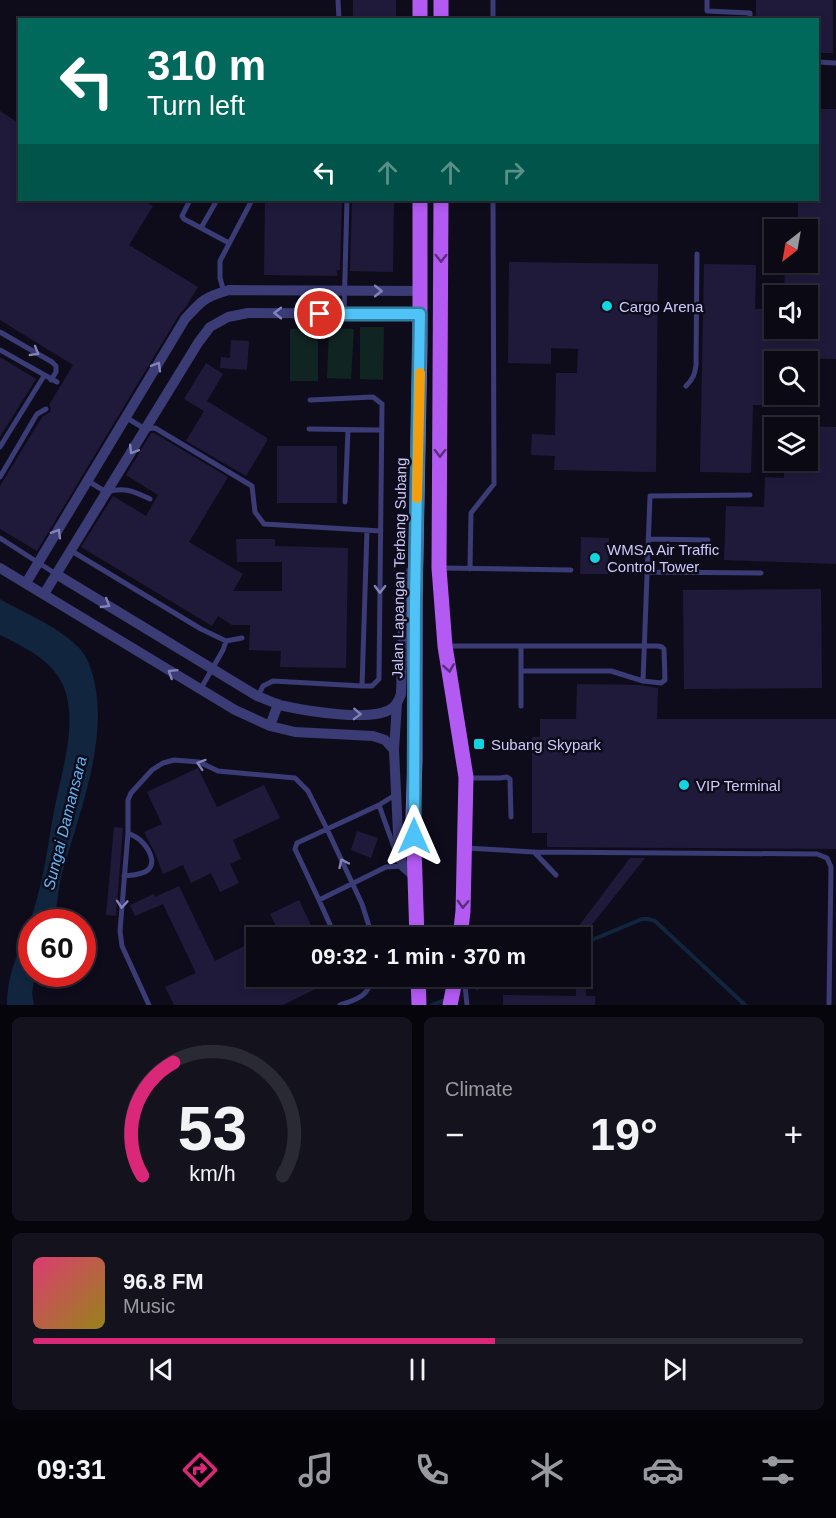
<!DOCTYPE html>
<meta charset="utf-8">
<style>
body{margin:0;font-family:Helvetica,sans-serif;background:#13121d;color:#f1f3f6;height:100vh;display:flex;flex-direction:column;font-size:22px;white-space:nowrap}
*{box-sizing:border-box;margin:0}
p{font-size:20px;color:#999aa0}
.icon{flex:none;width:33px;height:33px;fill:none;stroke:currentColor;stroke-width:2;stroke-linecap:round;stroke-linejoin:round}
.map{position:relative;height:1005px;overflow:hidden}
.panel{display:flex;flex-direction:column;gap:12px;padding:12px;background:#06050b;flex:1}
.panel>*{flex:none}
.top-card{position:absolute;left:18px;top:18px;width:801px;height:183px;border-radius:0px;box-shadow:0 3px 9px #0003,0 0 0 2px #2a2a34;background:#00695c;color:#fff;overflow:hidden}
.needle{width:39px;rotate:211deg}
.buttons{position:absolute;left:764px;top:219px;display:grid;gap:12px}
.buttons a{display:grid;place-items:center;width:54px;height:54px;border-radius:0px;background:#0a0914;box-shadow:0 3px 9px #0003,0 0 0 2px #2a2a34;font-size:30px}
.speed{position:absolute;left:18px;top:909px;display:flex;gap:12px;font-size:30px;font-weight:700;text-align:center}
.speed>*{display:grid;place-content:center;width:78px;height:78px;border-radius:50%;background:#0a0914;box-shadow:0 3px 9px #0003,0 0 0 2px #2a2a34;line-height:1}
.speed .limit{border:9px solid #d22;background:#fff;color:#111}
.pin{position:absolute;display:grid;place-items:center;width:51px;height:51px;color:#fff;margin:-26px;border:3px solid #fff;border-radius:50%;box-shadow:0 2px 6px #0007}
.me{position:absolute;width:66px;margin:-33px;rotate:0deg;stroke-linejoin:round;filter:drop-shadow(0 0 4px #0008)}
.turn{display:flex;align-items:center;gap:21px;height:126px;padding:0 30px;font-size:27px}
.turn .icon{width:78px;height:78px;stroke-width:2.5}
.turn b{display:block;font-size:42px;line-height:51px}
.lanes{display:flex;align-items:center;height:57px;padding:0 30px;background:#0003;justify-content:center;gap:30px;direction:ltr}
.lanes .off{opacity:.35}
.big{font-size:45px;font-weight:700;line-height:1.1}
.panel .tile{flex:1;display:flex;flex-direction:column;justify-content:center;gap:9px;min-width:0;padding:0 21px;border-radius:9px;background:#13121d}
.panel .dial{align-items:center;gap:0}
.dial svg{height:156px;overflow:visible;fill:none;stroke:#2a2a34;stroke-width:7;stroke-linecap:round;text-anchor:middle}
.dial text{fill:#f1f3f6;stroke:none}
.song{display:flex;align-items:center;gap:18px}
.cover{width:72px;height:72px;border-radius:9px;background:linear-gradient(135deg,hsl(340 70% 55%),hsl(50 70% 35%))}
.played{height:6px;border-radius:3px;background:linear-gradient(90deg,#db2777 60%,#2a2a34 60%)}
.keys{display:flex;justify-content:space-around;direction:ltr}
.heat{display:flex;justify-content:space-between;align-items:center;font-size:33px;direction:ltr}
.panel .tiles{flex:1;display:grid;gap:12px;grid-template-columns:1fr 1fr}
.tile:last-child{grid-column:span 2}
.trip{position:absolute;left:246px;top:927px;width:345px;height:60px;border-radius:0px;background:#0a0914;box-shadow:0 3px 9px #0003,0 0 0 2px #2a2a34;font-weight:700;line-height:60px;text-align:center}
.menu{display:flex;height:96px;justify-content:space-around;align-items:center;background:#040408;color:#999aa0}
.menu .icon{width:42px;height:42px}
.menu .active{color:#db2777}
.menu b{font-size:27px;color:#f1f3f6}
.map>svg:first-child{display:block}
.green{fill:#102422}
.water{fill:#11253f}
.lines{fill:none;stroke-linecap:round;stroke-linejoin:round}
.stream{stroke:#11253f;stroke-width:4}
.building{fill:#1f1a3a}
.lane{stroke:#3b3b76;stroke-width:5}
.street{stroke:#3b3b76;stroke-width:10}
.primary{stroke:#b25af2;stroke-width:15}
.oneway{stroke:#582f7c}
.oneway2{stroke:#8482b8}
.route-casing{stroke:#337fa1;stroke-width:15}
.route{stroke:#4fc3f7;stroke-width:10}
.slow{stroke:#f59e0b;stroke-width:10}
.poi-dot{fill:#11d5e0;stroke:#0e0c1b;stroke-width:2}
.labels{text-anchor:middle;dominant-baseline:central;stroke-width:5;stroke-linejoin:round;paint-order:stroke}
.poi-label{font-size:15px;fill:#cdcafb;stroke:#0e0c1b;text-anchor:start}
.street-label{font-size:15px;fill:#cdcafb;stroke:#0e0c1b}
.water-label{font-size:16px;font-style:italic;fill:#60b6f3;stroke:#0e0c1b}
</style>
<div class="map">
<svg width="836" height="1005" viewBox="0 0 836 1005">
<rect width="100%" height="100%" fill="#0e0c1b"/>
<!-- green -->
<path class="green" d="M 360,327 L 384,327 L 383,380 L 360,379 Z
M 329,328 L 354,329 L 351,379 L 327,378 Z
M 290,329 L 318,329 L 318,381 L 290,381 Z"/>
<!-- water -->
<path class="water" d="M 0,599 C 27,615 59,626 81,650 C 86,656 89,663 91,670 C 112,730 80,811 63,870 C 58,886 58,903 54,919 L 52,922 L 32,922 L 32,974 L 35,974 L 32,993 L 34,1005 L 7,1005 C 7,969 24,942 34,909 C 44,877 48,844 54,811 C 61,773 79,723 63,685 C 51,659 24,647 0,635 Z"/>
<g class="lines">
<!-- stream -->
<path class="stream" d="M 580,945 L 642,919 L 648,919 L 655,921 L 745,1005
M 477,988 L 503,976
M 432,1005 L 443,1001"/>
</g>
<!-- building -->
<path class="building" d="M 353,0 L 396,0 L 396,20 L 353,20 Z
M 756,0 L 833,0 L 833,53 L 818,53 L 818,20 L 756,20 Z
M 818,109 L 836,109 L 836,359 L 766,358 L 766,405 L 753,405 L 751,473 L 700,472 L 704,264 L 756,265 L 755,309 L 767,309 L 767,328 L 807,328 L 807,296 L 784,296 L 785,262 L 807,262 L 807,230 L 798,230 L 798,200 L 818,200 Z
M 0,111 L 20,124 L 20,200 L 142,200 L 153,206 L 129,245 L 198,287 L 185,308 L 179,315 L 37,551 L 0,529 L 0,486 L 42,417 L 50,412 L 51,408 L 49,405 L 73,365 L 0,320 Z
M 265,200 L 342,200 L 340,270 L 337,270 L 337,276 L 264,275 Z
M 352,200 L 394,200 L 393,272 L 350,271 Z
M 509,262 L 658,264 L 656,472 L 554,470 L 555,456 L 531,455 L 532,434 L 555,435 L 556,373 L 577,373 L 578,349 L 551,348 L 551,364 L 508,363 Z
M 231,340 L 249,341 L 247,370 L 220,368 L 221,357 L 230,358 Z
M 0,357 L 36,379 L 0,437 Z
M 206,363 L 223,374 L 207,401 L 267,438 L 267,441 L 246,476 L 186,441 L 204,411 L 184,399 Z
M 807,426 L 836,427 L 836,564 L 724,560 L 726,506 L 764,507 L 765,477 L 784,478 L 784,460 L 807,460 Z
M 151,433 L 154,433 L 228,477 L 189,542 L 243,574 L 233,591 L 282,591 L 282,562 L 237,562 L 236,539 L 275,539 L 275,546 L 348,548 L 346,668 L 280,667 L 281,651 L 249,650 L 250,625 L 232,625 L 218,616 L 212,626 L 81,547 L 113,496 L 146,516 L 158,495 L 126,475 Z
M 277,446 L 337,446 L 337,503 L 277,503 Z
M 581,537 L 609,538 L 608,574 L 580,574 Z
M 821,589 L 822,688 L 684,689 L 683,590 Z
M 577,684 L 640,685 L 658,688 L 657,719 L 836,719 L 836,849 L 547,847 L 547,833 L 532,833 L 532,737 L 540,737 L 540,719 L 576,719 Z
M 198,768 L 217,807 L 264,785 L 280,818 L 233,840 L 241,859 L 230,864 L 239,883 L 220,892 L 211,873 L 191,883 L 183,865 L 163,874 L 155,853 L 144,832 L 162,824 L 147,792 Z
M 114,827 L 123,828 L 116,916 L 106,915 Z
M 357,831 L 378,838 L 371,858 L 351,850 Z
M 630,858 L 645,858 L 587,931 L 587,938 L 578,938 L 578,927 Z
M 179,886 L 215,961 L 256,940 L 256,976 L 342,976 L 283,1005 L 174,1005 L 165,987 L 196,973 L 163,904 L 135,916 L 130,905 L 154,894 L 155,897 Z
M 299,900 L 317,938 L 263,938 L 278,930 L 270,914 Z
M 576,976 L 586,976 L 586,996 L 595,996 L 595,1005 L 503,1005 L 503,995 L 576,996 Z"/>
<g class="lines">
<!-- lane -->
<path class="lane" d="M 338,0 L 339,20
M 707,0 L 707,11 L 750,13 L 750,20
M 493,20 L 493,0
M 818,62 L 836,63
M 190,200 L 182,216 L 184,219 L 201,228 L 217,200
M 201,228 L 229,243
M 224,292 L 220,278 L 220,261 L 252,200
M 344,313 L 347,200
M 0,332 L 52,362 L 56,366 L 56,372 L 51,380
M 0,350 L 57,382
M 686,386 C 693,379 695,374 696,365 L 697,254
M 127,418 L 145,429 L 155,428 L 252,486 L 255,512 L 264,524 L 381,531
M 309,429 L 382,430
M 0,447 L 44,376
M 0,477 L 37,414 L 46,409
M 88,481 L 106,492 C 126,487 132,491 150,499
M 345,502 L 348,430
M 0,538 L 56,574
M 648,539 L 708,540
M 70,550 L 201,629 L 226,641 L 242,638
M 441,568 L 571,570
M 470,569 L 471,513 L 494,484 L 493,200
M 647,572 L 761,573
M 446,646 L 658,646 L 662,647 L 664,649 L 665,680 L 661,683 L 643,681 L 611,671 L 521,671
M 521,646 L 521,706
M 643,681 L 650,496 L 750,495
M 362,686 L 367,530
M 200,690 L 223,650 L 226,641
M 258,696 L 263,686 L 273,681 L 362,686 L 372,686 L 379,679 L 382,404 L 373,397 L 310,400
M 467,778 L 500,778 L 507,777 L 510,779 L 511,817
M 395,795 L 379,805 L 297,843 L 295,849 L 319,900 L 386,867 L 403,866
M 379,805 L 395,850
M 466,848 L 534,852 L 817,854 L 827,858 L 831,867 L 829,1004
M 534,852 L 556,875
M 124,876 C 132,875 142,875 148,870 C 157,862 148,847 140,840 C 137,837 132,835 128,833
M 319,900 L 336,938
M 464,976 L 467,1005
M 149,1005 L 122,946 L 120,931 L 128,833 L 128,800 L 131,793 L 152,770 L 163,763 L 174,760 L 199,762 L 218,771 L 295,778 L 308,791 L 327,829 L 362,904 L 369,926 L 371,938
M 340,1005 C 358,999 368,997 373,976"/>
<!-- street -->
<path class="street" d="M 0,568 L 235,710 L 270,726 L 295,732 L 373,736 L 385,740 L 394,750 L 399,853 L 403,866 L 415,877
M 56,574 L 257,696 C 266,699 275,704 284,706 C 307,711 371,722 391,709 C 397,705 399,700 401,694 L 404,589 L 408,576 L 416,564
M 26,583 L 185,319 C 202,300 205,297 229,290 L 421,291
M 44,594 L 198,343 L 210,327 L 228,317 L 248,313 L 420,314
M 270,726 L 278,704
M 394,750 L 397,704"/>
<!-- primary -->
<path class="primary" d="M 420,0 L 420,20
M 441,0 L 441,20
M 441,200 L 439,568 L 445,646 L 466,777 L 463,911 L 460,938
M 417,938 L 413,817 L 415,760 L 415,601 L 420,346 L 420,200
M 418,976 L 419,1005
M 450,1005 L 456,976"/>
</g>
<!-- one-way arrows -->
<defs><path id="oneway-chevron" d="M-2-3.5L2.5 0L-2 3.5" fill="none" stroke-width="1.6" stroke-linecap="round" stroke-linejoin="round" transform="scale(1.5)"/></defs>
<g class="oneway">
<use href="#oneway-chevron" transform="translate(441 258) rotate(90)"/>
<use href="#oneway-chevron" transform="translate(440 453) rotate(91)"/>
<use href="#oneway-chevron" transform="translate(449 668) rotate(81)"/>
<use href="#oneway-chevron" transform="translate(463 904) rotate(92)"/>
</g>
<g class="oneway2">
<use href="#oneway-chevron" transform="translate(378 291)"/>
<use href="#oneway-chevron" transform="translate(278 313) rotate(180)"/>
<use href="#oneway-chevron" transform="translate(35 352) rotate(30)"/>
<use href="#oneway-chevron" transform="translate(157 366) rotate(-59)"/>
<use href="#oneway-chevron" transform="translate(133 450) rotate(122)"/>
<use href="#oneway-chevron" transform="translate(57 533) rotate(-59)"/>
<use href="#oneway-chevron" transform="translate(380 589) rotate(91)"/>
<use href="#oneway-chevron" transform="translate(106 604) rotate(31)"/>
<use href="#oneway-chevron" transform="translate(172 673) rotate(-148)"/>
<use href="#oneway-chevron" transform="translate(357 714) rotate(2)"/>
<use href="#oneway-chevron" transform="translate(201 764) rotate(-162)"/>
<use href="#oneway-chevron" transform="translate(343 863) rotate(-115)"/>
<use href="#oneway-chevron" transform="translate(122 904) rotate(94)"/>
</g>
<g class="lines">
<!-- route casing -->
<g class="route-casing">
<path id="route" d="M 320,314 L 420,314 L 415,601 L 414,836"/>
</g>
<!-- route -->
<use href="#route" class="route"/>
<!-- slow -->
<path class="slow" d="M 417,498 L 420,373"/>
</g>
<!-- markers -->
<g class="poi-dot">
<circle cx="607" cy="306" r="6"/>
<circle cx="595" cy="558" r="6"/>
<rect x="473" y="738" width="12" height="12" rx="3"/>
<circle cx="684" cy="785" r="6"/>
</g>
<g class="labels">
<!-- poi labels -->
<g class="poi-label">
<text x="619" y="306">Cargo Arena</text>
<text x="607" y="549">WMSA Air Traffic<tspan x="607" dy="17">Control Tower</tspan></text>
<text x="491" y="744">Subang Skypark</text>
<text x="696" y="785">VIP Terminal</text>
</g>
<!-- street labels -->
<g class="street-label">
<text transform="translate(399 568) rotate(-89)">Jalan Lapangan Terbang Subang</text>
</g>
<!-- water labels -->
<g class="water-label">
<text transform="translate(65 823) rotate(-76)">Sungai Damansara</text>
</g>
</g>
</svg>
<div class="buttons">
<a><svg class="needle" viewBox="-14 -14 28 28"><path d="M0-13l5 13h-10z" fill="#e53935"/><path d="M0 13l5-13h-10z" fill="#999aa0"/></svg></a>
<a><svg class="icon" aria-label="sound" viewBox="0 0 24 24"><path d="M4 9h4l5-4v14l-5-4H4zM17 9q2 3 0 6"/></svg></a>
<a><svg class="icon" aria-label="search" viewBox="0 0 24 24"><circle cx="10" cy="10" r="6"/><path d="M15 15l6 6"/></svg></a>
<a><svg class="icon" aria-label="layers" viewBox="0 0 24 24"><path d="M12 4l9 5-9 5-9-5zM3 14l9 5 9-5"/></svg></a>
</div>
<div class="speed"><div class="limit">60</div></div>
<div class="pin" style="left:320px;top:314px;background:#d93025"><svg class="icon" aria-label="arrive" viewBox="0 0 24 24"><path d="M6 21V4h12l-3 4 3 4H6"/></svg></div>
<svg class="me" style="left:414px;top:836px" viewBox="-20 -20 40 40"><path d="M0-17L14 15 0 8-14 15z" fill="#4fc3f7" stroke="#fff" stroke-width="4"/></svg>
<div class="trip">09:32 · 1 min · 370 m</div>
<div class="top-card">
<div class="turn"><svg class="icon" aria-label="left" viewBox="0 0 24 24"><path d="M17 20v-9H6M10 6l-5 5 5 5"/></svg><div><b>310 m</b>Turn left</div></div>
<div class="lanes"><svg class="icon" aria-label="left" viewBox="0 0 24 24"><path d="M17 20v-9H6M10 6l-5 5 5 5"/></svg><svg class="icon off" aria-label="ahead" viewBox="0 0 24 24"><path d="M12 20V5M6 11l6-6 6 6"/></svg><svg class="icon off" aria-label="ahead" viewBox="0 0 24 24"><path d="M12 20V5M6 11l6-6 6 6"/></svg><svg class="icon off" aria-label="right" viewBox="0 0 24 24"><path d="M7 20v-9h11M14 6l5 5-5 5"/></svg></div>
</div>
</div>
<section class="panel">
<div class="tiles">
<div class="tile dial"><svg viewBox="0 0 100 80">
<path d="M14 69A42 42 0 1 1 86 69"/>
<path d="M14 69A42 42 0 0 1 30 11" stroke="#db2777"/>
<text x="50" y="56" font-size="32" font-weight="700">53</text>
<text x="50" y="72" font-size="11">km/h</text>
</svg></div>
<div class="tile"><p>Climate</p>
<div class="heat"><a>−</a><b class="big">19°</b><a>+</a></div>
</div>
<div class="tile">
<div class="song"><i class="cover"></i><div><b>96.8 FM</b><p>Music</p></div></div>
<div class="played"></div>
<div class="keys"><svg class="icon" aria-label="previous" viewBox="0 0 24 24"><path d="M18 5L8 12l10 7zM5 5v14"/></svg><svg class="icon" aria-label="pause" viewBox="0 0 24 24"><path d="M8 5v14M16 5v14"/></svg><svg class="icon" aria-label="next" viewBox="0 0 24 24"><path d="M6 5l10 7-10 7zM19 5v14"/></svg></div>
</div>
</div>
</section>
<nav class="menu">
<b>09:31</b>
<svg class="icon active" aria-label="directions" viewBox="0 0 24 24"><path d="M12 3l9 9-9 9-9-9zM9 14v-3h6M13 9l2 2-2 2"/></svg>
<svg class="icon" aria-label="music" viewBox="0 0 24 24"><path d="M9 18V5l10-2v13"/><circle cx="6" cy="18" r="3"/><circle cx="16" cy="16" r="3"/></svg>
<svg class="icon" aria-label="phone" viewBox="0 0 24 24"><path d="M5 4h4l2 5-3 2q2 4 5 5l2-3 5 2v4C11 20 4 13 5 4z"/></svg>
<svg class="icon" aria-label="climate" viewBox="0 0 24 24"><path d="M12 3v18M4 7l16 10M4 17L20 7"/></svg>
<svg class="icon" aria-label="car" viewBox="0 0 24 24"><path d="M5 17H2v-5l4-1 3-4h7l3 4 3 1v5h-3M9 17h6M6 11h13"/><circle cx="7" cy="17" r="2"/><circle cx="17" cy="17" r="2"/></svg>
<svg class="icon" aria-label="filters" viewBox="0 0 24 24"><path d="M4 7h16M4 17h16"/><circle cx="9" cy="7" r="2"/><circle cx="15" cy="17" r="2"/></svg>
</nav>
